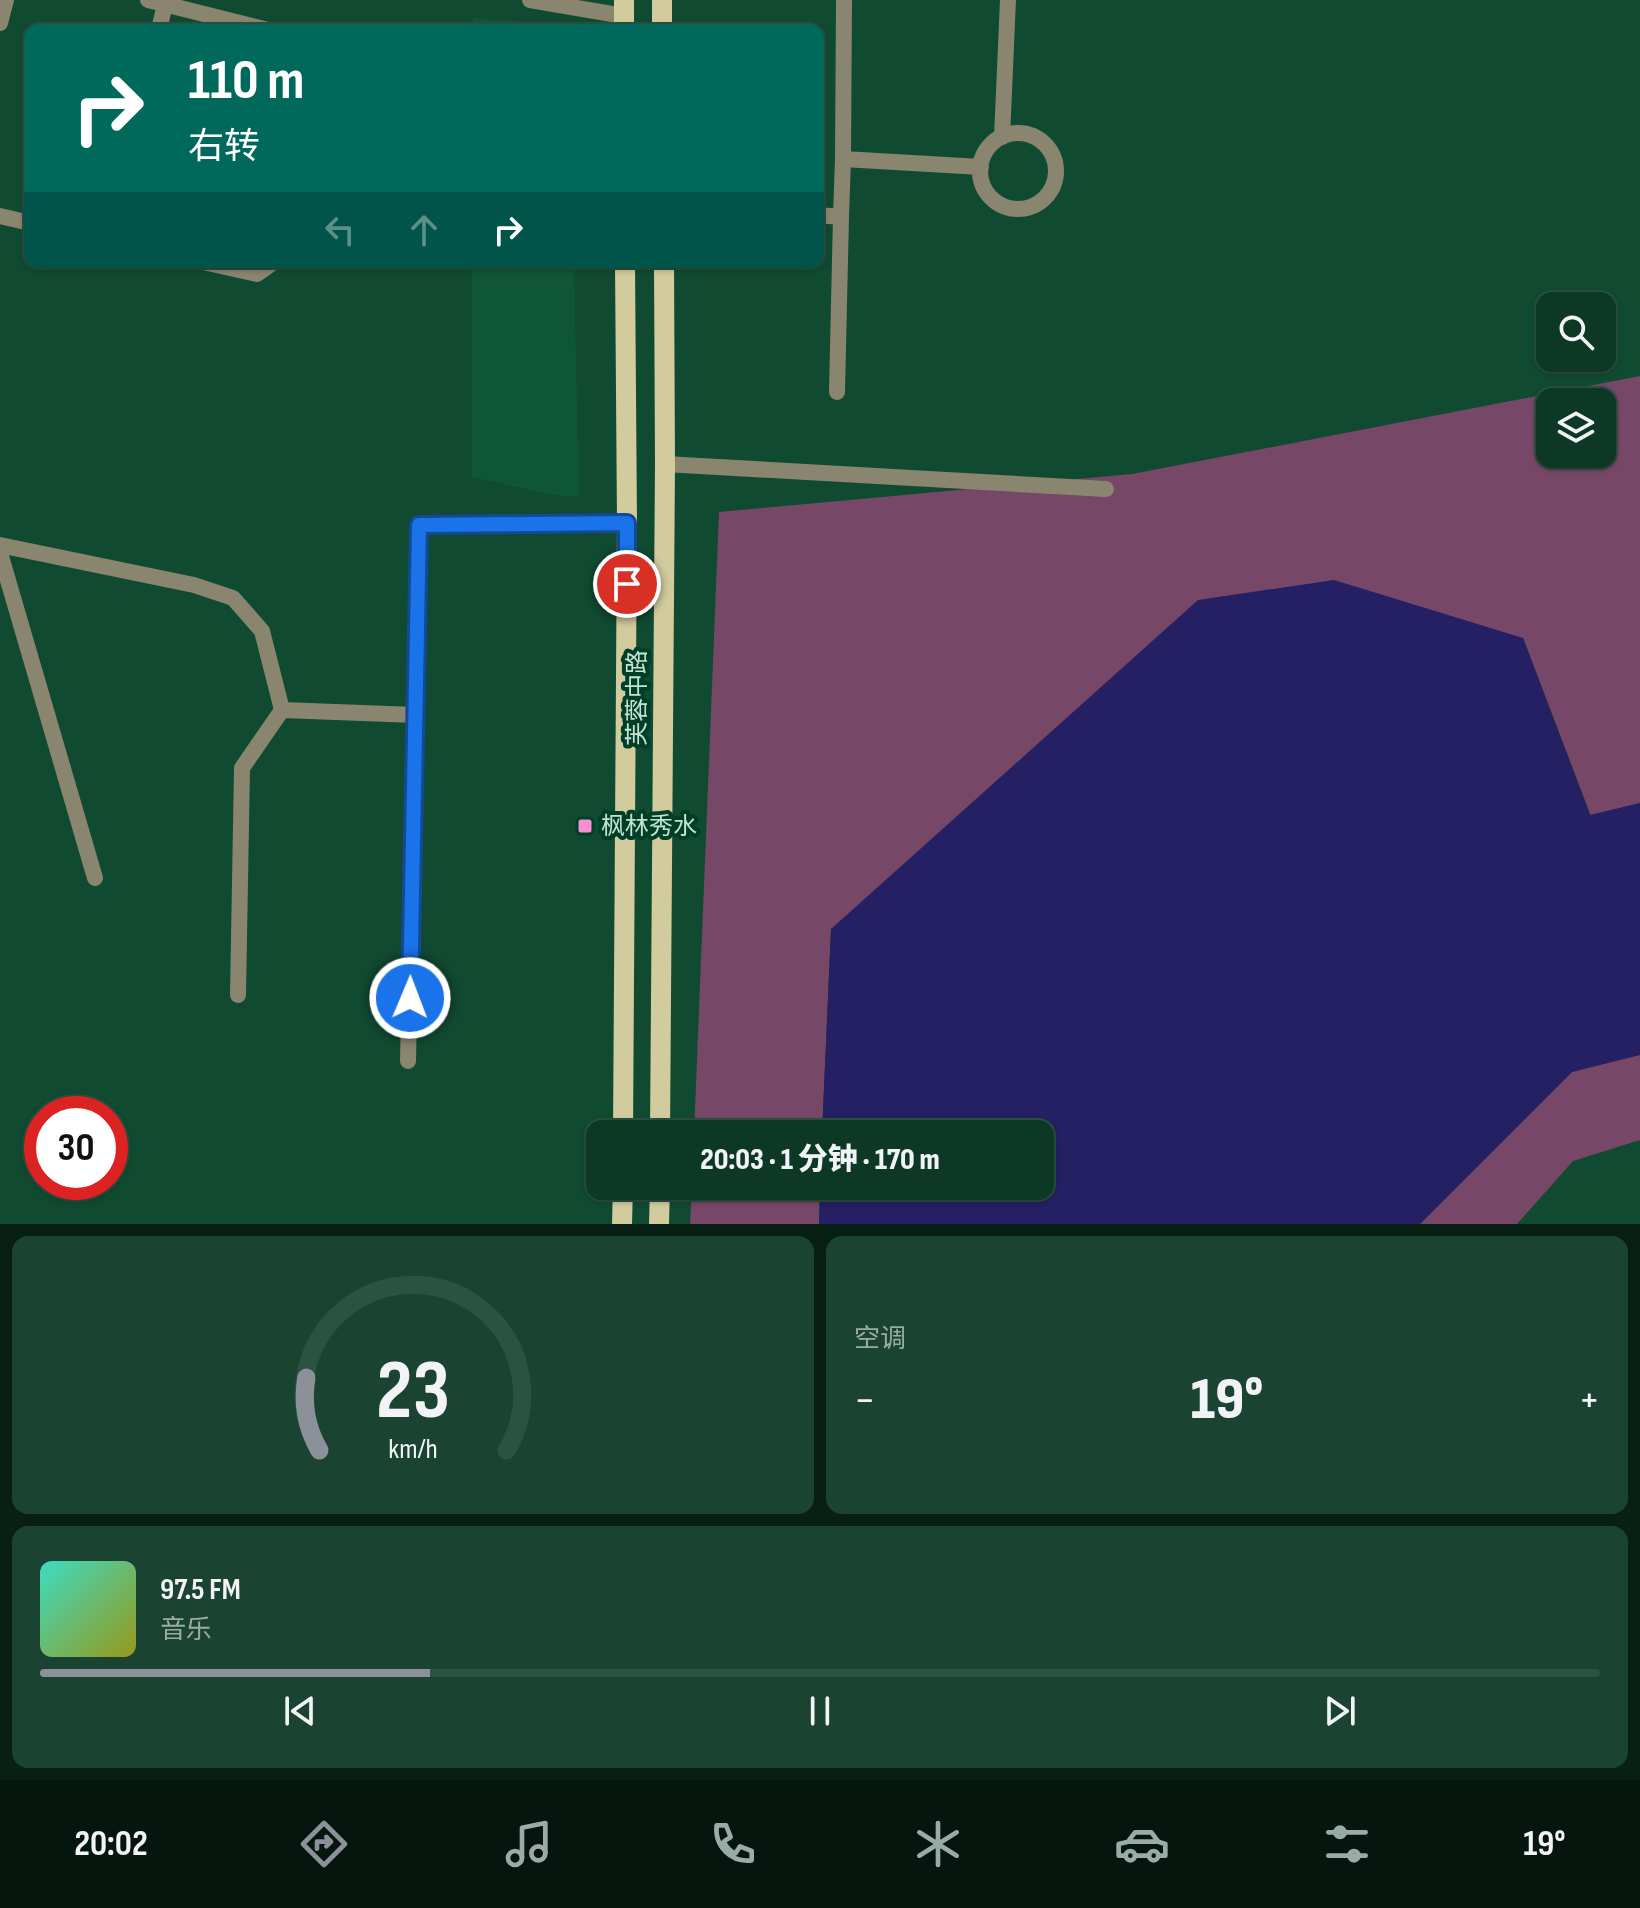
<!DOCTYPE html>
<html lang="zh">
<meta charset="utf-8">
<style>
body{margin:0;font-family:"Sofia Sans Condensed","Noto Sans SC",sans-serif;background:#1a4332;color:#f1f3f6;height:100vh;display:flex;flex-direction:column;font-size:30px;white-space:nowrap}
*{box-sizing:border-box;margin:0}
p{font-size:26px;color:#9aaca7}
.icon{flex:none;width:44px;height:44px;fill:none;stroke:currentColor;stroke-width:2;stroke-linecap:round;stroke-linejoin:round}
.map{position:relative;height:1224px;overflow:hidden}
.side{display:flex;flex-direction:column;gap:12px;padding:12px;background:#071f14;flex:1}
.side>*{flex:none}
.top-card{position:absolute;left:24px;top:24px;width:800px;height:244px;border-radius:16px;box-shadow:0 2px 6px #0004,0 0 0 2px #2c5242;background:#00695c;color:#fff;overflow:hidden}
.fabs{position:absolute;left:1536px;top:292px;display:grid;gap:16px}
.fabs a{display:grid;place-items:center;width:80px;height:80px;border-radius:16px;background:#0c3825;box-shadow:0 2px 6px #0004,0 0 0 2px #2c5242;font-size:40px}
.speed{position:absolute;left:24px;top:1096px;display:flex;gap:16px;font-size:40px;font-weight:700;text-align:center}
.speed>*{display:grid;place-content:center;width:104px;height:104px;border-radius:50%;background:#0c3825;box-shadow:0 2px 6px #0004,0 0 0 2px #2c5242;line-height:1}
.speed .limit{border:12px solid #d22;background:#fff;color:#111}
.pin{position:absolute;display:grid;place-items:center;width:68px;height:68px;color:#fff;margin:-34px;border:4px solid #fff;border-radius:50%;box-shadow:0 2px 8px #0007}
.me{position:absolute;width:88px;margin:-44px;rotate:1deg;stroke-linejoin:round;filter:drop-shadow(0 0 6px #0008)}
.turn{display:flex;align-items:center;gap:28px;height:168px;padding:0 32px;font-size:36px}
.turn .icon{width:104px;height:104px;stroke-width:2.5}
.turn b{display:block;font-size:56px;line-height:68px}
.lanes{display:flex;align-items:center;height:76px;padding:0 32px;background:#0003;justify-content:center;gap:40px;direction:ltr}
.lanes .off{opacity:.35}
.big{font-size:60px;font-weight:800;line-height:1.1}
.side .widget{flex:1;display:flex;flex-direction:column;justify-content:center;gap:12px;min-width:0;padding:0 28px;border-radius:16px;background:#1a4332}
.side .dial{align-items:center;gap:0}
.dial svg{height:208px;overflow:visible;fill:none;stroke:#2c5242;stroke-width:7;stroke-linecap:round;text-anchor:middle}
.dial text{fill:#f1f3f6;stroke:none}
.song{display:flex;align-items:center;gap:24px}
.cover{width:96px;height:96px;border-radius:12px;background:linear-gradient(135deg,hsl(170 70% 55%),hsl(60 70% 35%))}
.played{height:8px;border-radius:4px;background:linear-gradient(90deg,#8c9099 25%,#2c5242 25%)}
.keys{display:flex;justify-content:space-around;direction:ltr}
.heat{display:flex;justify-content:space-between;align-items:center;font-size:44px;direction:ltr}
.side .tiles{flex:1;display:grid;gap:12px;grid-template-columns:1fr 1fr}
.widget:last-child{grid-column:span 2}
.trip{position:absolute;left:586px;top:1120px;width:468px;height:80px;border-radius:16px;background:#0c3825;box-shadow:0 2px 6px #0004,0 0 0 2px #2c5242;font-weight:800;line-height:80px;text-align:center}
.tab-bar{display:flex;height:128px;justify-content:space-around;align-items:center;background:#05160f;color:#9aaca7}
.tab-bar .icon{width:56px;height:56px}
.tab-bar .on{color:#8c9099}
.tab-bar b{font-size:36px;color:#f1f3f6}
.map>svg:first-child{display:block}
.built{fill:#0f5538}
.green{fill:#764766;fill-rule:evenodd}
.water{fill:#251f63}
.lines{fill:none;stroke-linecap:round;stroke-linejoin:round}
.minor{stroke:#89856f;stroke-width:16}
.primary{stroke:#d2cb9d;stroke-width:20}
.route-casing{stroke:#114b97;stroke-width:20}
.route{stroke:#1a73e8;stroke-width:14}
.poi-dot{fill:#f491d3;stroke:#003f27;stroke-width:3}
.labels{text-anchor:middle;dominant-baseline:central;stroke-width:8;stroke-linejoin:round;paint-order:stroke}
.street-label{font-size:24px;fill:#c6e1d2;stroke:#003f27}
.poi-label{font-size:24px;fill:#c6e1d2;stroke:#003f27;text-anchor:start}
</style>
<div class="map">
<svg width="1640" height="1224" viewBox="0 0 1640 1224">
<rect width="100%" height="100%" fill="#104a31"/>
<!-- built -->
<path class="built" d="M 473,18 L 570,25 L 570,30 L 473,30 Z
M 472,262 L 574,262 L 579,497 L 552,495 L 472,477 Z"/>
<!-- green -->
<path class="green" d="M 1640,376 L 1640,803 L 1591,816 L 1523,638 L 831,929 L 822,1134 L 694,1134 L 719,512 L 1132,474 ZM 1550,402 L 1602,402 L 1602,454 L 1550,454 Z
M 1640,1052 L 1640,1140 L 1573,1161 L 1517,1224 L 1420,1224 L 1572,1072 Z
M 692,1186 L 820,1186 L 819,1224 L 690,1224 Z"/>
<!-- water -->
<path class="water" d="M 1334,580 L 1523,638 L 1590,815 L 1640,803 L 1640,1055 L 1572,1072 L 1420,1224 L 819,1224 L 820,1186 L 1040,1186 L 1040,1134 L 822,1134 L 831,929 L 1198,600 Z"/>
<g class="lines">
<!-- minor -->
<path class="minor" d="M 148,0 L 268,30
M 530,0 L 624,16
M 0,23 L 6,0
M 159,30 L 165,4
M980 171a38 38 0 1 1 76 0a38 38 0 1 1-76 0Z
M 1002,137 L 1008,0
M 843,159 L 844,0
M 818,215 L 841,217 L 843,159 L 981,167
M 0,216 L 30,223
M 203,262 L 257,274 L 274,262
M 837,392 L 841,217
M 665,464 L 1106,489
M 0,545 L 194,585 L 233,598 L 262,631 L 282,710
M 0,553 L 95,878
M 238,995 L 242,768 L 282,710 L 416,715
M 408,1061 L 419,525 L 627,523"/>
<!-- primary -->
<path class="primary" d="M 624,0 L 624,30
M 662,0 L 662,30
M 623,1134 L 627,523 L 625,262
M 660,1134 L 665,464 L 664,262
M 622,1224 L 623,1186
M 659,1224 L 660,1186"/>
</g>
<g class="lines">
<!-- route casing -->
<g class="route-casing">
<path id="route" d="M 410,998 L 419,525 L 627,523 L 627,584"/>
</g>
<!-- route -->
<use href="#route" class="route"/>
</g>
<!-- markers -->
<rect class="poi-dot" x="577" y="818" width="16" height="16" rx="4"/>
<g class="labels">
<!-- street labels -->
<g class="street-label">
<text transform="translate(637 698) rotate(-90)">芙蓉中路</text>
</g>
<!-- poi labels -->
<g class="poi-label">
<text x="601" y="826">枫林秀水</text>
</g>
</g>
</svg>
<div class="fabs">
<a><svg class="icon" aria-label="search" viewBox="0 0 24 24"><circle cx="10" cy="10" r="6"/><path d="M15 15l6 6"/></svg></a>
<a><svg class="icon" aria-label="layers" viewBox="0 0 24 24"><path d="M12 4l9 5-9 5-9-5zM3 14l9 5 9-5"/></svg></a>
</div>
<div class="speed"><div class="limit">30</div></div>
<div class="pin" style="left:627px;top:584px;background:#d93025"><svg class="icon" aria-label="arrive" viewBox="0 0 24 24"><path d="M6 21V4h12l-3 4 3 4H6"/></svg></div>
<svg class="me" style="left:410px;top:998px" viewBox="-20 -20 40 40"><circle r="17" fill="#1a73e8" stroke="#fff" stroke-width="3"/><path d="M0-11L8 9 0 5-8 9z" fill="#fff"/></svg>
<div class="trip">20:03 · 1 分钟 · 170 m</div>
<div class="top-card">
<div class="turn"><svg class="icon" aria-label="right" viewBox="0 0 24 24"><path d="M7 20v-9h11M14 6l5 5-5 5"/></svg><div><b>110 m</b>右转</div></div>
<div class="lanes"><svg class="icon off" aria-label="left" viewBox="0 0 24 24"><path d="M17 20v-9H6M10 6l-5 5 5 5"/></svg><svg class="icon off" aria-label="ahead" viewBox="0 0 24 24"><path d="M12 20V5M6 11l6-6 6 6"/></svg><svg class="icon" aria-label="right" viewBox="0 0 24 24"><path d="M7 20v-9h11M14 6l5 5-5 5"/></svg></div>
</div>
</div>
<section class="side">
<div class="tiles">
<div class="widget dial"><svg viewBox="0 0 100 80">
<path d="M14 69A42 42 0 1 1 86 69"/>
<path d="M14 69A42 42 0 0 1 9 41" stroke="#8c9099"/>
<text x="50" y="56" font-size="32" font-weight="700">23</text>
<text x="50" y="72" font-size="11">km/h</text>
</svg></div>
<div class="widget"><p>空调</p>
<div class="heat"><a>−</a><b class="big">19°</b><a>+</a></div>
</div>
<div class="widget">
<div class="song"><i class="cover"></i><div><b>97.5 FM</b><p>音乐</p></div></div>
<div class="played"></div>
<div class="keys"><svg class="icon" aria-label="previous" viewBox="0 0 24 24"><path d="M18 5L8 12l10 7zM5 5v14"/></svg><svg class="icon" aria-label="pause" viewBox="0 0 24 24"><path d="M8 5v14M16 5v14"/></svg><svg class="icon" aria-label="next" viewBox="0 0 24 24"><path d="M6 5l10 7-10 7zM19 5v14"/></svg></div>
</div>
</div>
</section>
<nav class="tab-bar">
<b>20:02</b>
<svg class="icon on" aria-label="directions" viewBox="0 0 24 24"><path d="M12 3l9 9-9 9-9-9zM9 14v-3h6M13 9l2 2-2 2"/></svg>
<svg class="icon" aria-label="music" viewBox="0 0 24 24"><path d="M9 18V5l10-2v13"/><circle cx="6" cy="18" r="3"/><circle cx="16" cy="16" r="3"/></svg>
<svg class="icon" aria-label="phone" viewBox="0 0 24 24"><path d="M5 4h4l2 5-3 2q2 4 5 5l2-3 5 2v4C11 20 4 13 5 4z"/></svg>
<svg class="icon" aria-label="climate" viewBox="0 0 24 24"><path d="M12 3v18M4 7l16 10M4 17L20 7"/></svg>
<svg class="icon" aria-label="car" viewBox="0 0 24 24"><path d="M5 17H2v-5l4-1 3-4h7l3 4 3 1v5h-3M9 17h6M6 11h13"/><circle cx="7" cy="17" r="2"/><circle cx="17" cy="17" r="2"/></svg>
<svg class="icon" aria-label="filters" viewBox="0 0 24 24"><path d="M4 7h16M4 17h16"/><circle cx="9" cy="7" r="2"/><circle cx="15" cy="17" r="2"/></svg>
<b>19°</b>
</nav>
